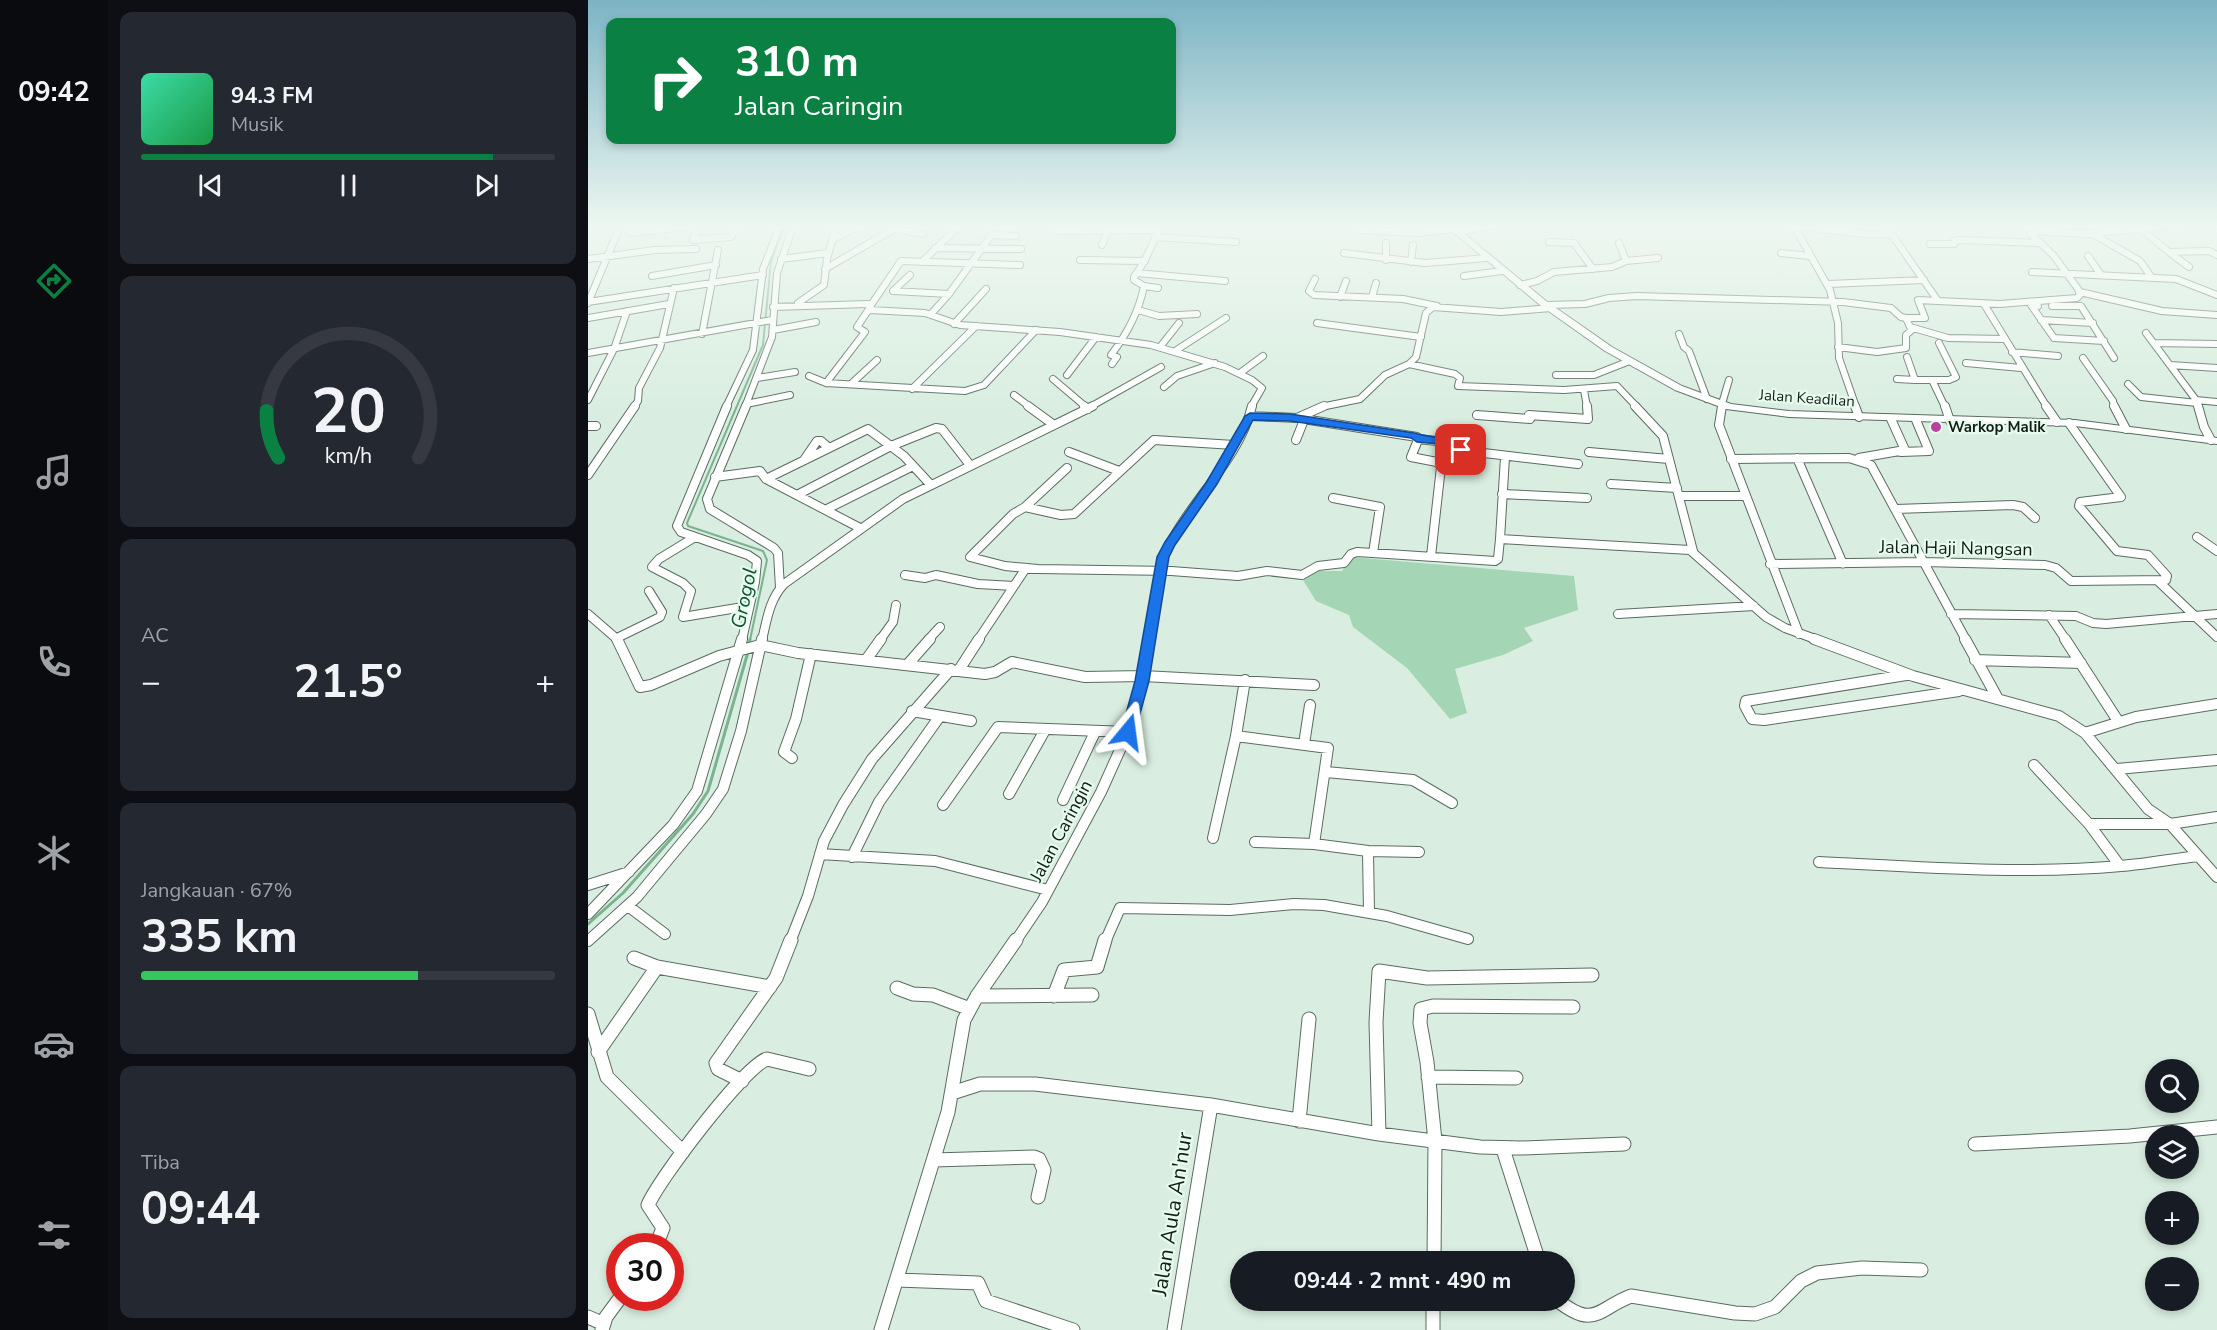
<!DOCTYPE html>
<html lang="id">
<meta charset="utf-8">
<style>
body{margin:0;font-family:"Nunito Sans",sans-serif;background:#242831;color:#f1f3f6;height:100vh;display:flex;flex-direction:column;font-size:22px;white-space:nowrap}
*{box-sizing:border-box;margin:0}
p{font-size:20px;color:#9ea1a6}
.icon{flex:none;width:33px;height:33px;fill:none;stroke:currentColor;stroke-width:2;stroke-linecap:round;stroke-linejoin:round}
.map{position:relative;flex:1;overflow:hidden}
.details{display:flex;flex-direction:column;gap:12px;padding:12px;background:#0d0f14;width:480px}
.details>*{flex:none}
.hud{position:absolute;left:18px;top:18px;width:570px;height:126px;border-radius:12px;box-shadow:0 3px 9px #0003;background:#0b8043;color:#fff;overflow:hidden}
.buttons{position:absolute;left:1557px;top:1059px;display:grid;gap:12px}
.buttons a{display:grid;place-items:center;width:54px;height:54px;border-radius:50%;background:#171b24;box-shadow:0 3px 9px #0003;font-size:30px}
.speed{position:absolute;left:18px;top:1233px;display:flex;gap:12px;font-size:30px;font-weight:700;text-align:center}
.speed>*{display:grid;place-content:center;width:78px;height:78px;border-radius:50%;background:#171b24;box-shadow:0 3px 9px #0003;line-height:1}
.speed .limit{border:9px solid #d22;background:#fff;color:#111}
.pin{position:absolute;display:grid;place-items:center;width:51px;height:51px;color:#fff;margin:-26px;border-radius:12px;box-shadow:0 3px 9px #0006}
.me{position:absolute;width:66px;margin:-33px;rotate:16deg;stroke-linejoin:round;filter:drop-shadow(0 0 4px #0008)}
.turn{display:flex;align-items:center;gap:21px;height:126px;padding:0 30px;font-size:27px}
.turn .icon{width:78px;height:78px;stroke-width:2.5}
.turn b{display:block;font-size:42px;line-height:51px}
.big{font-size:45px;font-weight:700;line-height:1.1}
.details .tile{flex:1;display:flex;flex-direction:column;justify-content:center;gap:9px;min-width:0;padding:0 21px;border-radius:12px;background:#242831}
.details .dial{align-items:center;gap:0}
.dial svg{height:156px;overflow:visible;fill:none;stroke:#363941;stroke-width:7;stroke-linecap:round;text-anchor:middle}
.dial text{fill:#f1f3f6;stroke:none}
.song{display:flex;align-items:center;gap:18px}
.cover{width:72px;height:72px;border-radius:9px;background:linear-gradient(135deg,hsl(160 70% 55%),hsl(140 70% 35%))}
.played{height:6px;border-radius:3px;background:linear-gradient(90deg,#0b8043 85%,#363941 85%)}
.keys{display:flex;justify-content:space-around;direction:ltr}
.heat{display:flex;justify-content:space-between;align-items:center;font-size:33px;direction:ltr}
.charge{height:9px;border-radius:4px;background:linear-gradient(90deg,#34c759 67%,#363941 0)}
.trip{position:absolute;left:642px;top:1251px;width:345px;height:60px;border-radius:30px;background:#171b24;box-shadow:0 3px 9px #0003;font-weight:700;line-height:60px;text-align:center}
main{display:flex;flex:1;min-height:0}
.dock{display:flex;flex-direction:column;width:108px;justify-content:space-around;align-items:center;background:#090b0e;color:#9ea1a6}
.dock .icon{width:42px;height:42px}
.dock .on{color:#0b8043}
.dock b{font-size:27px;color:#f1f3f6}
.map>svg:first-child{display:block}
.green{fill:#a4d5b5}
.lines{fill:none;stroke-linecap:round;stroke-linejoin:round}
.stream-far1{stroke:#7ab38f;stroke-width:2}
.stream{stroke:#7ab38f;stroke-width:3}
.street-far3-casing{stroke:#5a6c60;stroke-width:8}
.street-far2-casing{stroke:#5a6c60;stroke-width:10}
.street-far1-casing{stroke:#5a6c60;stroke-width:12}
.street-casing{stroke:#5a6c60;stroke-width:15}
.secondary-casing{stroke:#5a6c60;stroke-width:2}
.street-far3{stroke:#fff;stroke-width:6}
.street-far2{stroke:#fff;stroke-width:8}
.street-far1{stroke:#fff;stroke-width:10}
.street{stroke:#fff;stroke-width:13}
.secondary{fill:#fff;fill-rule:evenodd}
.route{fill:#1a73e8;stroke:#114b97;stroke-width:1.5}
.poi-dot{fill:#b6449f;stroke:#e6fbed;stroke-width:2}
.labels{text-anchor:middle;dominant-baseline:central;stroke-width:4.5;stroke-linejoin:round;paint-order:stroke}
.far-street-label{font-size:15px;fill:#141c17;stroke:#e6fbed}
.far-poi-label{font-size:15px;font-weight:bold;fill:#141c17;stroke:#e6fbed;text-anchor:start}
.street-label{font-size:18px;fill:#141c17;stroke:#e6fbed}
.water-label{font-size:20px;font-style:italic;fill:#105432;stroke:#e6fbed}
.near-street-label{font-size:21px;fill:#141c17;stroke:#e6fbed}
</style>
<main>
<nav class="dock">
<b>09:42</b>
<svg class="icon on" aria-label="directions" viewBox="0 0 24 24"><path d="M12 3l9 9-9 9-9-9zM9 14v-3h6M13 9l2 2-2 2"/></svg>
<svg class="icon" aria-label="music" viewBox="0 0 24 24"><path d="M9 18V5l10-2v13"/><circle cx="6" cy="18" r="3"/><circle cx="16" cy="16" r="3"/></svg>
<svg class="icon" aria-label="phone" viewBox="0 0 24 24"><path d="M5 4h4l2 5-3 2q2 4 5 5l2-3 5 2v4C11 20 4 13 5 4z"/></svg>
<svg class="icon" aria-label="climate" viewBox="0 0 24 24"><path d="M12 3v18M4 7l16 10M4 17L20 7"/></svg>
<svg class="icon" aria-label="car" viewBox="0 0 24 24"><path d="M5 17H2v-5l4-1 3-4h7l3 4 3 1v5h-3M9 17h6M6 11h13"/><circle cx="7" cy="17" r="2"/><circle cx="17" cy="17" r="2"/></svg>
<svg class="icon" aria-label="filters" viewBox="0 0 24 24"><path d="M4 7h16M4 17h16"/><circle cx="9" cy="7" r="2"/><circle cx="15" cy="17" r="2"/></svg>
</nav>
<section class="details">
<div class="tile">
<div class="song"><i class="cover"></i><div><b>94.3 FM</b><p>Musik</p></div></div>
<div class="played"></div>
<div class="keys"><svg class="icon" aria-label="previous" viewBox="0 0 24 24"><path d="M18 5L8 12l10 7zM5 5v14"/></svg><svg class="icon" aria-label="pause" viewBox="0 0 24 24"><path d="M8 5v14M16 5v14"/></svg><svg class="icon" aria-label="next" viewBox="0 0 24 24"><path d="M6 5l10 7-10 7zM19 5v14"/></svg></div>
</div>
<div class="tile dial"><svg viewBox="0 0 100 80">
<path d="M14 69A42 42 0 1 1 86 69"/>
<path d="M14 69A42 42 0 0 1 8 45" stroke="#0b8043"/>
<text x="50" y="56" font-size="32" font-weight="700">20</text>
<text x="50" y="72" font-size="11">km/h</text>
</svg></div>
<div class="tile"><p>AC</p>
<div class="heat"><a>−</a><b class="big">21.5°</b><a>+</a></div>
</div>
<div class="tile"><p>Jangkauan · 67%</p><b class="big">335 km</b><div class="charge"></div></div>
<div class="tile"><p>Tiba</p><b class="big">09:44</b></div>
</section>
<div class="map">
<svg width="1629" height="1330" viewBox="0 0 1629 1330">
<rect width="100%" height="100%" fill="#d9eee0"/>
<!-- green -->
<path class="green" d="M 763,557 L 986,576 L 990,610 L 936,628 L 945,641 L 915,655 L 867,669 L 879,713 L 862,719 L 819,668 L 765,627 L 761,615 L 728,601 L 715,580 L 729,571 L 754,571 Z"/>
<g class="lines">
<!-- stream-far1 -->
<path class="stream-far1" d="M 162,640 L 179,560 L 175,551 L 100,526 L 99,523 L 175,345 L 183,261 L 197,226"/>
<!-- stream -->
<path class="stream" d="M 161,646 L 162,639
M 0,924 L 35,893 L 105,814 L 120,791 L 160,652"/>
<!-- street-far3 casing -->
<g class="street-far3-casing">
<path id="street-far3" d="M 43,226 L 42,232 L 44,233 L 104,226
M 111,226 L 105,240 L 143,237 L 149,226
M 1206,226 L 1242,290 L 1250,323 L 1251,358 L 1268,407
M 1206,226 L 1276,234 L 1304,234
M 1298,226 L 1350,301 L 1412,304 L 1489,298 L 1492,295 L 1490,289 L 1466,256 L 1443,234 L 1443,231 L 1435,226
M 1552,228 L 1581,252 L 1621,251 L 1629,255
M 308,229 L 335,234
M 772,230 L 831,233 L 865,229
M 468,231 L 571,230
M 1443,231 L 1495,234 L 1587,226
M 868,232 L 903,226
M 1503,233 L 1552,261 L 1564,278
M 403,235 L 428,236
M 567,237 L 648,242
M 244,240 L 271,226
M 961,242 L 986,243 L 1005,269
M 798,243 L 798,260
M 1031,243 L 1038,261
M 1342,244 L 1366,244 L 1366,241 L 1374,240 L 1453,243
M 514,245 L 521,228
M 347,248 L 433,249
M 1581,252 L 1601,267
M 756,253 L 837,263 L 899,258
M 1193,253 L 1221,256
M 1500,256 L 1513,275
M 0,259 L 67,250 L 108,249
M 193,259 L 240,253
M 492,260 L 557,261
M 334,262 L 371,226
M 823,262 L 825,245
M 237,269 L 311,226
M 1444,272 L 1588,279 L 1629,295
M 549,273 L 637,281
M 322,275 L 305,291 L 361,294
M 64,276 L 128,265
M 876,276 L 914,271
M 727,279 L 721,291 L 726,295 L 815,299 L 849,306
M 1240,284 L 1336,280
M 932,285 L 949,281 L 966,272 L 1024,267 L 1038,261 L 1070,258
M 556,286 L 570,288
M 1492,292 L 1574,311 L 1629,315
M 752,297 L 758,281
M 784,297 L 788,283
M 0,302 L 175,275
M 0,303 L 32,226
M 210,303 L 236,285 L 239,259 L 248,226
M 1396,304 L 1459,407
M 283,305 L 313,261 L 432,265
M 959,305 L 997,304 L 1021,298 L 1049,296 L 1255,302 L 1303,308 L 1313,317 L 1318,318 L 1322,327 L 1360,338 L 1417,339
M 1450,306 L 1443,305 L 1466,338 L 1516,341
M 1464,306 L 1493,306 L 1526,358
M 185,307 L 280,304 L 283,305 L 282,310 L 337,313 L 372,325 L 472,332 L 563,345 L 637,367 L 664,380 L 674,388 L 663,407
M 550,310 L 571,316 L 609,314
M 343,314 L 361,294 L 410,226
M 0,318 L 81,304
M 1318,318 L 1337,318 L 1330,300 L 1350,301
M 1453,320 L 1505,323
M 729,323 L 833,337
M 366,324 L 398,289
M 185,330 L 228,322
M 1558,333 L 1608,400 L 1610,407
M 114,334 L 130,250
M 1091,334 L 1096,347 L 1101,351 L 1119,399
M 1351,343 L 1368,377 L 1361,380 L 1344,380 L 1357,407
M 1566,343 L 1629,344
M 572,347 L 591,323
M 1250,347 L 1289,352 L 1318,348 L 1318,335 L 1325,329
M 587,351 L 638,318
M 1424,352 L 1470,356
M 0,353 L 184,320
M 1319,357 L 1327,380 L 1344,380
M 1495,358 L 1525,401 L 1526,407
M 1378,363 L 1433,368
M 524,364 L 529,357 L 523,355 C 539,334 551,312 556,286 L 546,280 L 546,277 L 556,262 L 573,226
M 821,364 L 867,374 L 872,378 L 870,386 L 976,390 L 1029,386 L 1049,407
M 1582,365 L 1629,368
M 652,373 L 675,356
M 479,375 L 508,337
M 968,375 L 1006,375 L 1039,362
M 221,376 L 238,383 L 377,391 L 396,385 L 448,330
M 169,378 L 207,372
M 465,379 L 498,407
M 1309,379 L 1327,380
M 238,383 L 277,332 L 269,327 L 281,309
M 263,384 L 289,360
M 1540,384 L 1553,397 L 1609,403
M 576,387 L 589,376 L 627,363
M 324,389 L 388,326
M 996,390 L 999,407
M 426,395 L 442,407
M 0,400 L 26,349 L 39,311
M 1608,400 L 1629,402
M 158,404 L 202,395
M 46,407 L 50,401 L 51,388 L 72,348 L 86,288
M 138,407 L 165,350 L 175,269 L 192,226
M 157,407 L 184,337 L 189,273 L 205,226
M 502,407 L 573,367
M 733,407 L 772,399 L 797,375 L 821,364 L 828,357 L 838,313 L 845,307 L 913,312 L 963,308
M 1133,407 L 1141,380"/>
</g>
<!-- street-far2 casing -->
<g class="street-far2-casing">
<path id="street-far2" d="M 139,406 L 89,526 L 93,532 L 160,555 L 169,561 L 167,582 L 154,640
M 158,406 L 119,499 L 122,509 L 186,548 L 190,553 L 192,588
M 440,406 L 466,425
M 496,406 L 500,409
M 1047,406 L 1075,436 L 1105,551
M 1134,406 L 1131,425 L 1211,634
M 1267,406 L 1271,417
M 1357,406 L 1362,421
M 1458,406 L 1469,422
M 1526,406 L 1538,429
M 1610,406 L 1616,427 L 1623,440
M 889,415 L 942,419 L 941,415 L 1000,419 L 999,406
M 662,416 L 709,418 L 736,406
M 709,418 L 829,437 L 830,440 L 823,457 L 849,462 L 853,467 L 843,556
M 1481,423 L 1533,497
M 0,426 L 8,426
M 829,439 L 869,443 L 872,444 L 871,449 L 879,451 L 990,464
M 708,440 L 716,420
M 481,452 L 531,471
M 1001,452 L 1081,459
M 1313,452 L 1341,451 L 1328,420
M 1209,458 L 1255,564
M 1271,458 L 1317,450 L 1303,419
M 1143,459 L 1261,458 L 1283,465 L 1378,640
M 216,460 L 229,441 L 233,441 L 241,448
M 479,468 L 437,507 L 425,514 L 382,557 L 417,566 L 450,569 L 583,571 L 650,576 L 679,571 L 714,575 L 730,566 L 756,563 L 763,554 L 769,552 L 907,561 L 910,559 L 912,539 L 1102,550 L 1178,617 L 1197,628 L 1230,640
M 0,475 L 47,406
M 127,477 L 172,471 L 178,479 L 272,528
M 178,479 L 280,429 L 316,456 L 342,484
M 1023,484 L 1089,488
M 914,494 L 999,498
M 209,495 L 303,446 L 348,428 L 354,429 L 382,465
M 1091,496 L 1157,496
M 745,498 L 792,507 L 785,553
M 437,507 L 473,515 L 486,514 L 566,440 L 646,445
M 239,509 L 325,466
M 1308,509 L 1425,505 L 1435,507 L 1447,518
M 107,537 L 71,559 L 64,567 L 95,583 L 103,591 L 95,617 L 161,606
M 1609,537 L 1629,551
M 912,539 L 917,457
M 1182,564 L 1336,562 L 1457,565 L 1468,568 L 1483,581 L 1578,580 L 1579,576 L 1560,555 L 1529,551 L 1491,506 L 1492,502 L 1533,497
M 317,575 L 337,578 L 348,575 L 390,584 L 426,586
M 1570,581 L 1629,637
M 0,614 L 30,640
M 1030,614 L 1166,606
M 1363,614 L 1488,616 L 1505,623 L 1518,624 L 1629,614
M 1461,615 L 1478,640
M 29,638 L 72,617 L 74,612 L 61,591
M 174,640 C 179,620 181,600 196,584 L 315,499 L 505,406
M 292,640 L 305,622 L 308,605
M 340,640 L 352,627
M 390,640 L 438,568
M 561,640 C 564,618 569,570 578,551 C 602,501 651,460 664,406"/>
</g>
<!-- street-far1 casing -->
<g class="street-far1-casing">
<path id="street-far1" d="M 29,639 L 52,687 L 63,685 L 131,656 L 172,645 L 210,653 L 397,674 L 407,672 L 424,662 L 497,677 L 555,676 L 726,685
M 1226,639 L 1325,676 L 1471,716 L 1497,733 L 1560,809 L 1582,824 L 1629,877
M 1377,639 L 1410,699
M 1477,639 L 1530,721
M 278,660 L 293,639
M 1387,660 L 1493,663
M 320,664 L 342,639
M 371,670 L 391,639
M 1318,675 L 1158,701 L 1157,706 L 1164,719 L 1176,720 L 1371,691
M 657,680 L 648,736 L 740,748 L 726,844 L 780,851 L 831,852
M 324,711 L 383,721
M 1497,733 L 1548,717 L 1629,704
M 716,744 L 722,705
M 204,758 L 196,752 L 208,719 L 223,654
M 1446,765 L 1501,824 L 1582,824 L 1629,817
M 1529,769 L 1629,760
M 738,772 L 825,780 L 864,803
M 421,794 L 457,730
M 475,800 L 507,732
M 355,805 L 410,727 L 540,732
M 1501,824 L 1532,866
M 625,838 L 648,736
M 667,842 L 726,844
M 780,851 L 781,913
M 232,854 L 347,861 L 460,890
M 264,857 L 291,802 L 352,716
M 1231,862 C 1331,867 1433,875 1533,866 C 1559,864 1584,859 1610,856
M 0,885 L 41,872
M 40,906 L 77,934
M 0,914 L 85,825 L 109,791 L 154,639
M 0,941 L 49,897 L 118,814 L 135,789 L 153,731 L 174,639
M 202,942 L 220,896 L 236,841 L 255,805 L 284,759 L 363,669
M 427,942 L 454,902 L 513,792 L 540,732 L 554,681 L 561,639
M 517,942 L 532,908 L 642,910 L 706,904 L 736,905 L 799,916 L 880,939"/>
</g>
<!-- street casing -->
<g class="street-casing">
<path id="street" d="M 46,958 L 69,967 L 182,987
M 309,988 L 325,994 L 345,995 L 382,1009
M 389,996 L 504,995
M 466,996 L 476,970 L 509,967 L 517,940
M 0,1014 L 19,1077 L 95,1152
M 10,1052 L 69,967
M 840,1077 L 928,1078
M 154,1081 L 130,1069 L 128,1063 L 188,978 L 203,940
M 364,1093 L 392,1084 L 447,1084 L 623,1105 L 791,1134 L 892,1147 L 934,1148 L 1036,1144
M 711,1121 L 721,1019
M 791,1134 L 788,1022 L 791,971 L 839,978 L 1004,975
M 1387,1144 L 1542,1136 L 1629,1127
M 915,1149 L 951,1262
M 346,1160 L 446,1157 L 451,1159 L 456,1170 L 450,1197
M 68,1246 L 75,1228 L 60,1205 C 71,1179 156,1067 179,1059 L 221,1069
M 846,1262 L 847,1141 L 839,1062 L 832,1023 L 833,1009 L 845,1006 L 985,1007
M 309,1280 L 390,1283 L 398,1301 L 485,1330
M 845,1300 L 845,1330
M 969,1300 C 1007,1330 1009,1309 1043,1296 L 1147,1313 L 1167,1314 L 1187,1307 L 1213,1281 L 1229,1273 L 1274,1268 L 1333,1270
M 0,1317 L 16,1324
M 14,1330 L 18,1317 L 32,1298
M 293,1330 L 360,1112 L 376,1020 L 389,996 L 428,940
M 586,1330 L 623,1105"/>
</g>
<!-- secondary casing -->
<g class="secondary-casing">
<path id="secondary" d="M 858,226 L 867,226 L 958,301 L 1024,347 L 1094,386 L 1143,404 L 1201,411 L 1487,420 L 1629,438 L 1629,444 L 1487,426 L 1201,417 L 1138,409 L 1087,390 L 1017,351 L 952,305 Z"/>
</g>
<!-- street-far3 -->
<use href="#street-far3" class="street-far3"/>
<!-- street-far2 -->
<use href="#street-far2" class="street-far2"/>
<!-- street-far1 -->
<use href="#street-far1" class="street-far1"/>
<!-- street -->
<use href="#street" class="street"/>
<!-- secondary -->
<use href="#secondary" class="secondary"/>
</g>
<!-- sky -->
<linearGradient id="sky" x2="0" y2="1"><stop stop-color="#7cb4c4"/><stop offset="0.55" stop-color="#eef7f1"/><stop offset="1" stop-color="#eef7f1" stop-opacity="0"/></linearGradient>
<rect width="1629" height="412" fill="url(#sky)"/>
<!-- route -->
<path class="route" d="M 662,413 L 702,414 L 826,433 C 842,438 860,437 876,442 L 878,450 L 873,454 L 869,453 L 867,446 L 862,445 L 829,442 L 823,438 L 702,421 L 665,420 L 629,484 L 587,545 L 581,557 L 561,681 L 547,732 L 545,736 L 535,736 L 533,732 L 547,681 L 569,557 L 577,542 L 618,483 L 657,416 Z"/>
<!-- markers -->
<circle class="poi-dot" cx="1348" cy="427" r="6"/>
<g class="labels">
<!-- far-street labels -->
<g class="far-street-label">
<text transform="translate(1219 398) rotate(4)">Jalan Keadilan</text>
</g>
<!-- far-poi labels -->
<g class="far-poi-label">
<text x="1360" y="427">Warkop Malik</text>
</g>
<!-- street labels -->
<g class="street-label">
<text transform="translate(1368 548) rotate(1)">Jalan Haji Nangsan</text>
<text transform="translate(473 831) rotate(-62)">Jalan Caringin</text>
</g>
<!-- water labels -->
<g class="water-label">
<text transform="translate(156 598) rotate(-78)">Grogol</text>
</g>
<!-- near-street labels -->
<g class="near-street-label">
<text transform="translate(584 1214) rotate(-81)">Jalan Aula An'nur</text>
</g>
</g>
</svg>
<div class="buttons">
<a><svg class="icon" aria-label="search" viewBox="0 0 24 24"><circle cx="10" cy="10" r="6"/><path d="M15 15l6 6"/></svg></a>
<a><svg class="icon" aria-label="layers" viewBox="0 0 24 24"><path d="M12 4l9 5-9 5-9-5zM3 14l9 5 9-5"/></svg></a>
<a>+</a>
<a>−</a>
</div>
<div class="speed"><div class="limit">30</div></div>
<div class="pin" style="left:873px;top:450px;background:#d93025"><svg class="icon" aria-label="arrive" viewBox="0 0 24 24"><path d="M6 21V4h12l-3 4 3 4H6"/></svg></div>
<svg class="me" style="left:540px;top:732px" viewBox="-20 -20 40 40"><path d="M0-17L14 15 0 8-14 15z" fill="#1a73e8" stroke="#fff" stroke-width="4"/></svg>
<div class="trip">09:44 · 2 mnt · 490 m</div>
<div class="hud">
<div class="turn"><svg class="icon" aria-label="right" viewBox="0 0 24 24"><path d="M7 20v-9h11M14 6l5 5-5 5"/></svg><div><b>310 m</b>Jalan Caringin</div></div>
</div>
</div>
</main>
